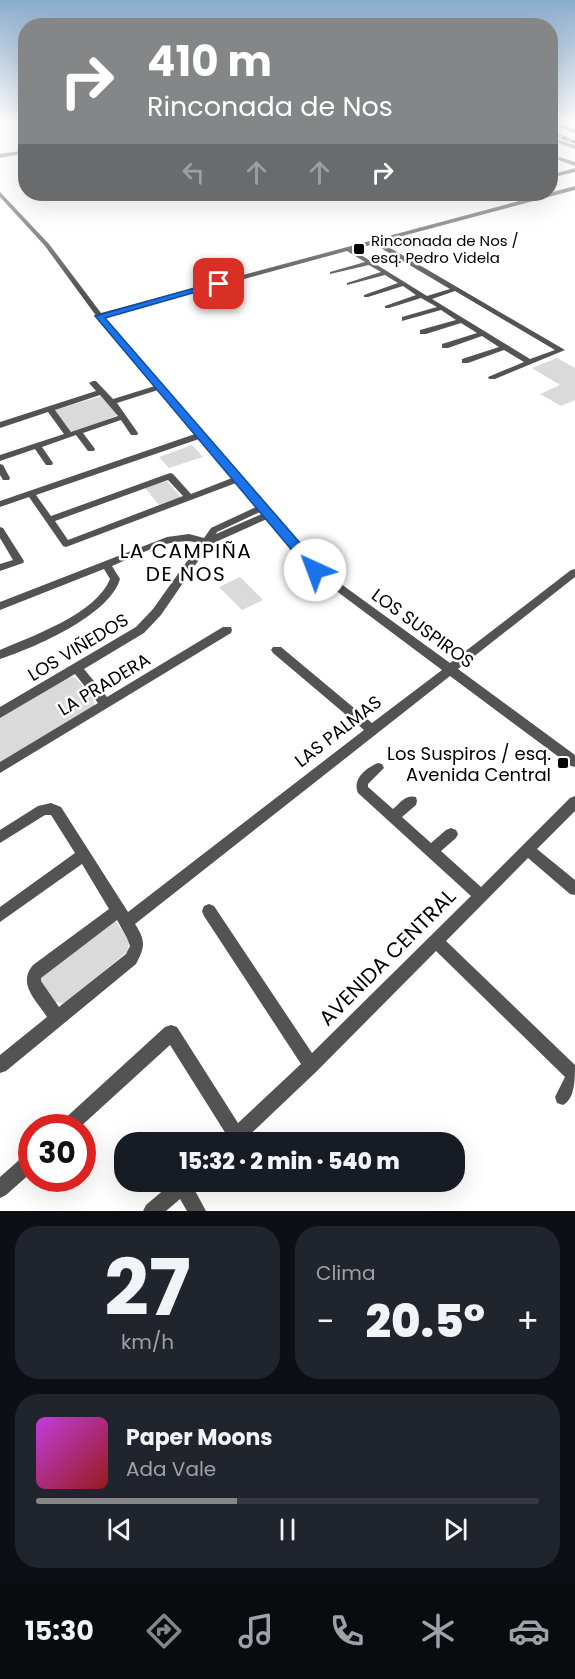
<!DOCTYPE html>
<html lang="es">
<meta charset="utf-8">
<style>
body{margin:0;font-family:Poppins,sans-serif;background:#20242c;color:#f1f3f6;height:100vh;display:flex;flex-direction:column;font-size:22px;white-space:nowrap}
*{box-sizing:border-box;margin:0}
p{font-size:20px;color:#9ea1a6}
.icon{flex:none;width:33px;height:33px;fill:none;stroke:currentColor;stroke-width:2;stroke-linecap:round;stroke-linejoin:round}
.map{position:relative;height:1211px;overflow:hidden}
.side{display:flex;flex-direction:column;gap:15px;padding:15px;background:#0d0f14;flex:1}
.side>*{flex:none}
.hud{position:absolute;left:18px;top:18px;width:540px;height:183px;border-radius:24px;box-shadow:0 6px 24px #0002;background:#858687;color:#fff;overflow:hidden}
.speed{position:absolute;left:18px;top:1114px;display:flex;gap:12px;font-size:30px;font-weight:700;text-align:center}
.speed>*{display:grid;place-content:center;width:78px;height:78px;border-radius:50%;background:#171b24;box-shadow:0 6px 24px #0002;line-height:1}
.speed .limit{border:9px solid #d22;background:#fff;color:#111}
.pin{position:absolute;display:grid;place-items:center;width:51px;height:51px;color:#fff;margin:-26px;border-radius:12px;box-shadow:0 3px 9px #0006}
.me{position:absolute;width:66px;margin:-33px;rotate:317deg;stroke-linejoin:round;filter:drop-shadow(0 0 4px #0008)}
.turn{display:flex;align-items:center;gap:21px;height:126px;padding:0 30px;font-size:27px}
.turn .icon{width:78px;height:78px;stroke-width:2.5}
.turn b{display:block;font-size:42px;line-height:51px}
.lanes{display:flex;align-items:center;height:57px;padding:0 30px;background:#0003;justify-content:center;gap:30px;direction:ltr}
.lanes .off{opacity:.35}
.big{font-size:45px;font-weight:800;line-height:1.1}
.side .card{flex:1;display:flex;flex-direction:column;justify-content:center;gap:9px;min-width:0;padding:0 21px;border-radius:24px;background:#20242c}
.side .dial{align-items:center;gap:0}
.dial b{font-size:78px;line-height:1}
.song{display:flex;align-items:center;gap:18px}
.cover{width:72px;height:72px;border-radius:9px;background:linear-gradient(135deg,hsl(290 70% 55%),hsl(0 70% 35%))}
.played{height:6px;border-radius:3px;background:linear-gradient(90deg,#858687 40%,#363941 40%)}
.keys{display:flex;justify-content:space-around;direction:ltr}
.heat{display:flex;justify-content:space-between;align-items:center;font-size:33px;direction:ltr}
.side .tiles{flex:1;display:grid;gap:15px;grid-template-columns:1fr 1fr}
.card:last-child{grid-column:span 2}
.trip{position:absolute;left:114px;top:1132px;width:351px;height:60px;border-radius:24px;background:#171b24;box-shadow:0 6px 24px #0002;font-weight:800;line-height:60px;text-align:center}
.dock{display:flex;height:96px;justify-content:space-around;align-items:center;background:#090b0e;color:#9ea1a6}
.dock .icon{width:42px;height:42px}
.dock .current{color:#858687}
.dock b{font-size:27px;color:#f1f3f6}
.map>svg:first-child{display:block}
.green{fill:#dadada}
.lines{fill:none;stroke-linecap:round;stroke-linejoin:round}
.major-casing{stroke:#dbdbdb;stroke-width:1}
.minor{fill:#535353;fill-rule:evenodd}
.major{fill:#000;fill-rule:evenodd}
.rail-casing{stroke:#000;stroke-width:3}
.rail{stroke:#fff;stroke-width:1.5;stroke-dasharray:4.5;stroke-linecap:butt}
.route{fill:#1a73e8;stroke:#114b97;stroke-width:1.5}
.poi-dot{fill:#000;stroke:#fff;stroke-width:2}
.labels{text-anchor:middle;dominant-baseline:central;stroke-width:5;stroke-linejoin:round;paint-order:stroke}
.far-poi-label{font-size:15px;fill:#000;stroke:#fff;text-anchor:start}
.street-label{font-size:18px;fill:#000;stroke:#fff}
.poi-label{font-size:18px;fill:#000;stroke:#fff;text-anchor:end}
.neighbourhood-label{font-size:20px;letter-spacing:1.5px;fill:#000;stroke:#fff}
.near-street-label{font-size:21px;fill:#000;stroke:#fff}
</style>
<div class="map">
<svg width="575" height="1211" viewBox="0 0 575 1211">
<rect width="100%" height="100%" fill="#fff"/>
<!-- green -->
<path class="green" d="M 557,358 L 575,368 L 575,400 L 561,406 L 540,394 L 560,385 L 532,368 Z
M 101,396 L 117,415 L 116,416 L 72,433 L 55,410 Z
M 192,445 L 203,457 L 169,468 L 159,457 Z
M 167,481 L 181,497 L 159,505 L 145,488 Z
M 240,577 L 263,600 L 242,610 L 219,587 Z
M 73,677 L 77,679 L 93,699 L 95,707 L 0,764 L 0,717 L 67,678 Z
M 114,919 L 129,940 L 128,951 L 64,1004 L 55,1002 L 38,977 Z"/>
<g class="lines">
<!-- major casing -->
<g class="major-casing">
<path id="major" d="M 550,122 L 557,122 L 575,129 L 575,133 Z"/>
</g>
<!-- minor -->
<path class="minor" d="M 562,122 L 575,124 L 575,127 L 562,123 Z
M 550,137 L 575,145 L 575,149 L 550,140 Z
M 26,150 L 26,153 L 0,158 L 0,154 Z
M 550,154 L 575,162 L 575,166 L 550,157 Z
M 575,168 L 575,172 L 550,178 L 550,175 Z
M 575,186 L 575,190 L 380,242 L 565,350 L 495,379 L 489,379 L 488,377 L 524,362 L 504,350 L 468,363 L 462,363 L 462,359 L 499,347 L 482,336 L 448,348 L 442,348 L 442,344 L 477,333 L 461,323 L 426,334 L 420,334 L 420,330 L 456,320 L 441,310 L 402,321 L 402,317 L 437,307 L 421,298 L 389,308 L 385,308 L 385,306 L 416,295 L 403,286 L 368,297 L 364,297 L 364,295 L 398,283 L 385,275 L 347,285 L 347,283 L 381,272 L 369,265 L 330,274 L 330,272 L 365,262 L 347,251 L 104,317 L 319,568 L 450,663 L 571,570 L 575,569 L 575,577 L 458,669 L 575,755 L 575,767 L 571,766 L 450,676 L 135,924 C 146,941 145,947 136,964 L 6,1071 L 0,1073 L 0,1055 L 47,1017 C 36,1000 17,984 33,965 L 109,909 L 82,864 L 0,922 L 0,907 L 75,853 L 51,815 L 45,815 L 0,843 L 0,830 L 38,806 L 51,803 L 61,807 L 128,912 L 364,730 L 273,653 L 271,650 L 273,647 L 281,647 L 372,723 L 442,670 L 311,572 L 267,519 L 209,545 L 161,615 L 144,633 L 84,669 L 107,697 L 223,627 L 231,627 L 232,630 L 231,633 L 0,773 L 0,762 L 98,703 L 75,674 L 0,718 L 0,707 L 136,627 L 153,609 L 200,543 C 171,535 139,555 112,566 L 120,579 C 110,615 34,648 0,659 L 0,650 C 32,636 96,614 110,579 L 104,569 L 0,610 L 0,602 L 167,537 L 189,534 L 204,538 L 211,528 L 256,507 L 236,483 L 66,547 L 63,546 L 29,497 L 0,507 L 0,501 L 195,434 L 158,390 L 117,403 L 138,433 L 137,435 L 131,435 L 121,420 L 83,433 L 95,449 L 94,451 L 88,451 L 76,435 L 42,447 L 53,463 L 52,465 L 46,465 L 35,449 L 0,461 L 0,455 L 64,434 L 48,412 L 0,428 L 0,422 L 96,391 L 89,383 L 93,381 L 96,381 L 113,399 L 155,386 L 97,317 L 45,246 L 0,197 L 0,192 L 49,244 L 101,313 ZM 374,244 L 450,289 L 427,296 L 353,250 ZM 455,291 L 555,350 L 530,359 L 432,299 ZM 100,395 L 118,416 L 71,432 L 55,410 ZM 199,439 L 232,478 L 191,494 L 173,474 L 170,473 L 51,516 L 36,495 ZM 168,480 L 183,496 L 68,540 L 55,521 ZM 260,512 L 262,514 L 216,534 L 217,532 ZM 117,920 L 127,938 L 130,946 L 126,954 L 59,1007 L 41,981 L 41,978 Z
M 317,194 L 325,194 L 310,199 L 307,197 Z
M 0,464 L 3,465 L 10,478 L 9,480 L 3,480 L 0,475 Z
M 0,527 L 3,528 L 24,561 L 23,563 L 0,571 L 0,564 L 13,560 L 0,538 Z
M 378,763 L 382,764 L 384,768 L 368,784 L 368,787 L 393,809 C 400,803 406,794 416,797 L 417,801 L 416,805 L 402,817 L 431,843 L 446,830 L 451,828 L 456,830 L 458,834 L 456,838 L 441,851 L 481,887 L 570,798 L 575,796 L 575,811 L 537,849 L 575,880 L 575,895 L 570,894 L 528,858 L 446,941 L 575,1065 C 575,1079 575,1099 563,1105 L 557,1103 L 555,1097 L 565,1077 L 436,951 L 317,1071 L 241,1143 L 221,1143 L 226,1134 L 170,1045 L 79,1128 L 59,1128 L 61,1122 L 165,1027 L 171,1025 L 177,1027 L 238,1123 L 301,1064 L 204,916 L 202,911 L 204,906 L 209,904 L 214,906 L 312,1053 L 471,896 L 358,793 C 352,779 366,768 378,763 Z
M 32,1152 L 32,1172 L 6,1195 L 0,1198 L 0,1177 L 26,1154 Z
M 173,1182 L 195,1182 L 193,1187 L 206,1211 L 187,1211 L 180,1199 L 166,1211 L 143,1211 L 146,1205 Z"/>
<!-- major -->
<use href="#major" class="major"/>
<!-- rail casing -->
<g class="rail-casing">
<path id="rail" d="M 550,133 L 575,142"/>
</g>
<!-- rail -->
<use href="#rail" class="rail"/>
</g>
<!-- sky -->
<linearGradient id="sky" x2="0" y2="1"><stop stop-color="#8baccc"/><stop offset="0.42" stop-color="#fff"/><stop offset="1" stop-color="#fff" stop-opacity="0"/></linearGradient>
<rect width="575" height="292" fill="url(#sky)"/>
<!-- route -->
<path class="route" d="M 216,282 L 224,284 L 105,318 L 320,566 L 322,570 L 320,573 L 311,573 L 95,316 Z"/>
<!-- markers -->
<g class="poi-dot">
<rect x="353" y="243" width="12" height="12" rx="3"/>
<rect x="557" y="757" width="12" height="12" rx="3"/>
</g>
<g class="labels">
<!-- far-poi labels -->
<g class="far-poi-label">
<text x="371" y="240">Rinconada de Nos /<tspan x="371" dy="17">esq. Pedro Videla</tspan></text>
</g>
<!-- street labels -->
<g class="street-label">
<text transform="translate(423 628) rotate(36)">LOS SUSPIROS</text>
<text transform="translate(78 647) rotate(-31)">LOS VIÑEDOS</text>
<text transform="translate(104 684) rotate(-31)">LA PRADERA</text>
<text transform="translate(338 731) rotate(-38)">LAS PALMAS</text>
</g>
<!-- poi labels -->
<g class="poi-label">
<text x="551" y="753">Los Suspiros / esq.<tspan x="551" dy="21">Avenida Central</tspan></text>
</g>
<!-- neighbourhood labels -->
<g class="neighbourhood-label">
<text x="186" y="551">LA CAMPIÑA<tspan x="186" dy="23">DE NOS</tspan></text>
</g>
<!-- near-street labels -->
<g class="near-street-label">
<text transform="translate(387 957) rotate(-45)">AVENIDA CENTRAL</text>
</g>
</g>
</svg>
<div class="speed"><div class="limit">30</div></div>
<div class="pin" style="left:219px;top:284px;background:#d93025"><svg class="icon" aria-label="arrive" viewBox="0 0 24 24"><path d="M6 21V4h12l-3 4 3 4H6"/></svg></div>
<svg class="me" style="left:315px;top:570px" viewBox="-20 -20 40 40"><circle r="19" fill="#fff"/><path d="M0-13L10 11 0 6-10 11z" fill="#1a73e8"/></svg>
<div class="trip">15:32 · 2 min · 540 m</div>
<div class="hud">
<div class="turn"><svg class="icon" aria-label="right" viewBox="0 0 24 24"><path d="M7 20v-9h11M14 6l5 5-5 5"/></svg><div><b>410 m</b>Rinconada de Nos</div></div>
<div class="lanes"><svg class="icon off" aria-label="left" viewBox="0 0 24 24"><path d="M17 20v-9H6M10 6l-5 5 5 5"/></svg><svg class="icon off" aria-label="ahead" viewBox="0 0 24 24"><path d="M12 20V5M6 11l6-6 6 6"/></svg><svg class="icon off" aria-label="ahead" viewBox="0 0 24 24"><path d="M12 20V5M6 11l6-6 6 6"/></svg><svg class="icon" aria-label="right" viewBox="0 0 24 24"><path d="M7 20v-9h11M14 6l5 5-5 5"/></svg></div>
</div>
</div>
<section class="side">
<div class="tiles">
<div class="card dial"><b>27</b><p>km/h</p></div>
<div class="card"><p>Clima</p>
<div class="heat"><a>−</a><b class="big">20.5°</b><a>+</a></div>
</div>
<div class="card">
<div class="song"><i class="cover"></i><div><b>Paper Moons</b><p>Ada Vale</p></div></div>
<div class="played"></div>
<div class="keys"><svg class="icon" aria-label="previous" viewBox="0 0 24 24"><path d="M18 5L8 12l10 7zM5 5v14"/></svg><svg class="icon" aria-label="pause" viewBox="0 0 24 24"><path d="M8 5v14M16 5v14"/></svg><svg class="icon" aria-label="next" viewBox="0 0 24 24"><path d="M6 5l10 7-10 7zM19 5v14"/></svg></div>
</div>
</div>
</section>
<nav class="dock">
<b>15:30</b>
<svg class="icon current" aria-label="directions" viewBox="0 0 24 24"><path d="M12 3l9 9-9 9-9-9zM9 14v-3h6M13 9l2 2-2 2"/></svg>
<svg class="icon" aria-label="music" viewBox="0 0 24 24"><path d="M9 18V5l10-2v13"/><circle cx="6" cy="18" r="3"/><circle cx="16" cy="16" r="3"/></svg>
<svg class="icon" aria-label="phone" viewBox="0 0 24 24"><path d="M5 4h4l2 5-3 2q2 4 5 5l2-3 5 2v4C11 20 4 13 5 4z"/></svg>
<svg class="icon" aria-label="climate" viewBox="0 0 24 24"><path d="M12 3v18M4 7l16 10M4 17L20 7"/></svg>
<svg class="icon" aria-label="car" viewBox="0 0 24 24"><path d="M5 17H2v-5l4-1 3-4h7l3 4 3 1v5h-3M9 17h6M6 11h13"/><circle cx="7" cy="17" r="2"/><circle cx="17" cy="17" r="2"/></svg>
</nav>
